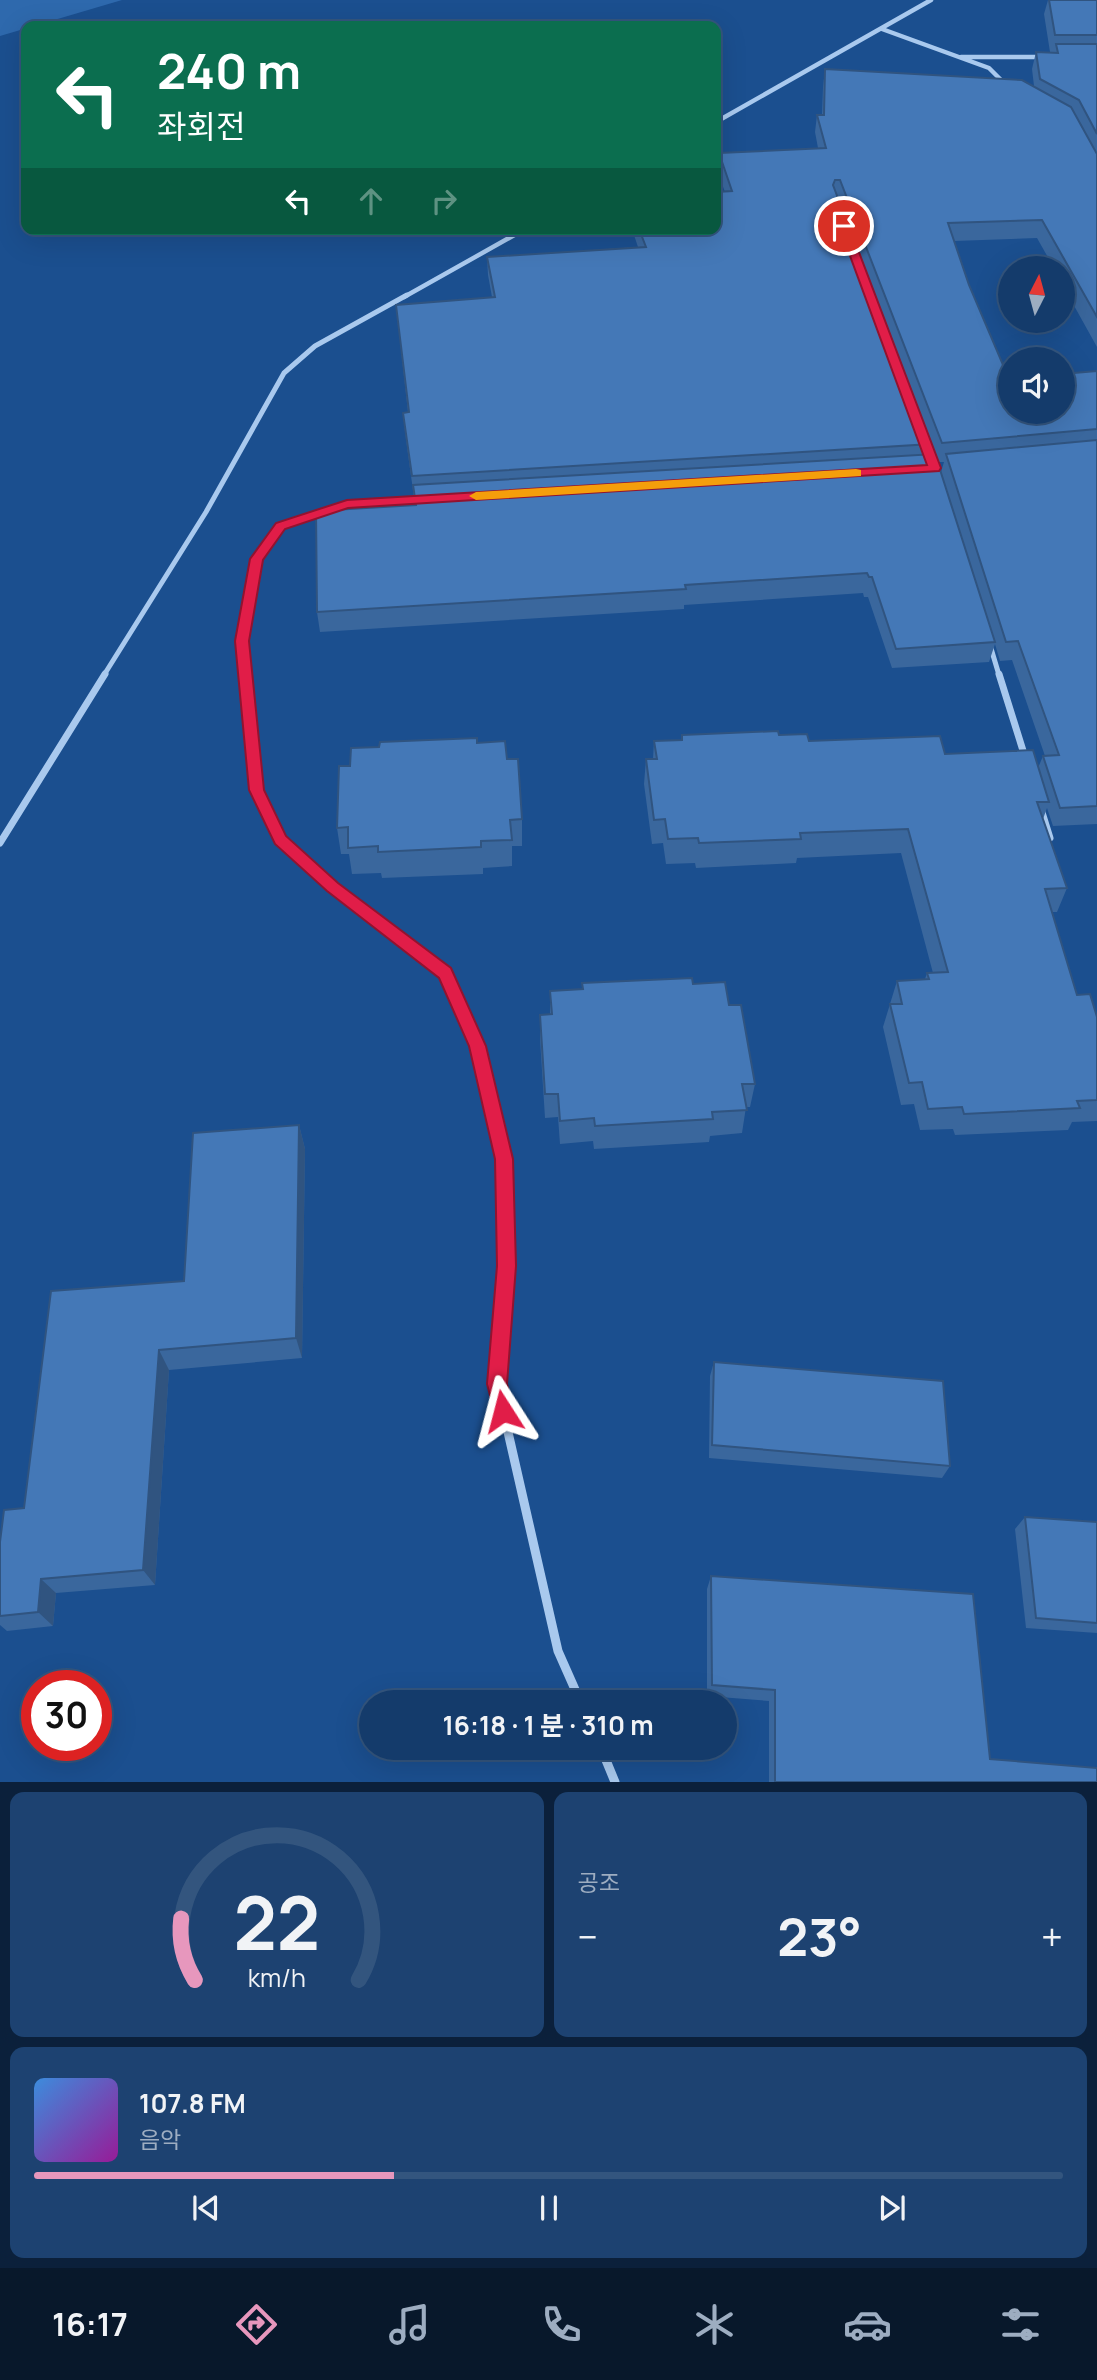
<!DOCTYPE html>
<html lang="ko">
<meta charset="utf-8">
<style>
body{margin:0;font-family:Manrope,"Noto Sans KR",sans-serif;background:#1d4271;color:#f1f3f6;height:100vh;display:flex;flex-direction:column;font-size:26px;white-space:nowrap}
*{box-sizing:border-box;margin:0}
p{font-size:23px;color:#9dadc1}
.icon{flex:none;width:38px;height:38px;fill:none;stroke:currentColor;stroke-width:2;stroke-linecap:round;stroke-linejoin:round}
.map{position:relative;height:1782px;overflow:hidden}
.panel{display:flex;flex-direction:column;gap:10px;padding:10px;background:#0b203b;flex:1}
.panel>*{flex:none}
.banner{position:absolute;left:21px;top:21px;width:700px;height:214px;border-radius:14px;box-shadow:0 7px 28px #0002,0 0 0 2px #33557e;background:#0b6e4f;color:#fff;overflow:hidden}
.needle{width:46px;rotate:6deg}
.fabs{position:absolute;left:998px;top:256px;display:grid;gap:14px}
.fabs a{display:grid;place-items:center;width:77px;height:77px;border-radius:50%;background:#143b6b;box-shadow:0 7px 28px #0002,0 0 0 2px #33557e;font-size:35px}
.speed{position:absolute;left:21px;top:1670px;display:flex;gap:14px;font-size:35px;font-weight:700;text-align:center}
.speed>*{display:grid;place-content:center;width:91px;height:91px;border-radius:50%;background:#143b6b;box-shadow:0 7px 28px #0002,0 0 0 2px #33557e;line-height:1}
.speed .limit{border:10px solid #d22;background:#fff;color:#111}
.pin{position:absolute;display:grid;place-items:center;width:60px;height:60px;color:#fff;margin:-30px;border:4px solid #fff;border-radius:50%;box-shadow:0 2px 7px #0007}
.me{position:absolute;width:77px;margin:-38px;rotate:351deg;stroke-linejoin:round;filter:drop-shadow(0 0 5px #0008)}
.turn{display:flex;align-items:center;gap:24px;height:147px;padding:0 21px;font-size:32px}
.turn .icon{width:91px;height:91px;stroke-width:2.5}
.turn b{display:block;font-size:49px;line-height:60px}
.lanes{display:flex;align-items:center;height:66px;padding:0 21px;background:#0003;justify-content:center;gap:35px;direction:ltr}
.lanes .off{opacity:.35}
.big{font-size:52px;font-weight:700;line-height:1.1}
.panel .widget{flex:1;display:flex;flex-direction:column;justify-content:center;gap:10px;min-width:0;padding:0 24px;border-radius:14px;background:#1d4271}
.panel .dial{align-items:center;gap:0}
.dial svg{height:182px;overflow:visible;fill:none;stroke:#33557e;stroke-width:7;stroke-linecap:round;text-anchor:middle}
.dial text{fill:#f1f3f6;stroke:none}
.song{display:flex;align-items:center;gap:21px}
.cover{width:84px;height:84px;border-radius:10px;background:linear-gradient(135deg,hsl(210 70% 55%),hsl(300 70% 35%))}
.played{height:7px;border-radius:4px;background:linear-gradient(90deg,#e797bd 35%,#33557e 35%)}
.keys{display:flex;justify-content:space-around;direction:ltr}
.heat{display:flex;justify-content:space-between;align-items:center;font-size:38px;direction:ltr}
.panel .tiles{flex:1;display:grid;gap:10px;grid-template-columns:1fr 1fr}
.widget:last-child{grid-column:span 2}
.trip{position:absolute;left:359px;top:1690px;width:378px;height:70px;border-radius:35px;background:#143b6b;box-shadow:0 7px 28px #0002,0 0 0 2px #33557e;font-weight:700;line-height:70px;text-align:center}
.menu{display:flex;height:112px;justify-content:space-around;align-items:center;background:#08182b;color:#9dadc1}
.menu .icon{width:49px;height:49px}
.menu .selected{color:#e797bd}
.menu b{font-size:32px;color:#f1f3f6}
.map>svg:first-child{display:block}
.green{fill:#2e69ad}
.lines{fill:none;stroke-linecap:round;stroke-linejoin:round}
.street-far3{stroke:#a9c9ee;stroke-width:4.5}
.street-far2{stroke:#a9c9ee;stroke-width:5}
.street-far1{stroke:#a9c9ee;stroke-width:7}
.street{stroke:#a9c9ee;stroke-width:9}
.wall{fill:#3a679d;fill-rule:evenodd}
.shaded-wall{fill:#305480}
.building{fill:#4478b7;stroke:#305480;stroke-width:2}
.route{fill:#e11d48;stroke:#92132f;stroke-width:2}
.slow{fill:#f59e0b}
</style>
<div class="map">
<svg width="1097" height="1782" viewBox="0 0 1097 1782">
<rect width="100%" height="100%" fill="#1b4f8f"/>
<!-- green -->
<path class="green" d="M 0,0 L 122,0 L 0,36 Z"/>
<g class="lines">
<!-- street-far3 -->
<path class="street-far3" d="M 882,29 L 989,68 L 1006,85
M 961,57 L 1044,57
M 716,122 L 931,0
M 404,297 L 525,229"/>
<!-- street-far2 -->
<path class="street-far2" d="M 990,645 L 999,675
M 104,675 L 206,512 L 284,373 L 315,346 L 407,295
M 245,675 L 242,641 L 256,559 L 280,526 L 347,504 L 421,500"/>
<!-- street-far1 -->
<path class="street-far1" d="M 245,674 L 257,790 L 280,840 L 333,887 L 445,973 L 478,1046 L 504,1161
M 999,674 L 1025,757
M 1041,809 L 1050,838
M 0,843 L 105,674"/>
<!-- street -->
<path class="street" d="M 504,1159 L 506,1266 L 497,1384 L 558,1651 L 581,1703
M 601,1748 L 615,1782"/>
</g>
<!-- wall -->
<path class="wall" d="M 1048,0 L 1097,0 L 1097,347 L 1062,284 L 1062,268 L 1054,268 L 1037,238 L 954,241 L 969,285 L 1009,379 L 1097,371 L 1097,824 L 1053,826 L 1047,808 L 1043,819 L 1067,888 L 1057,912 L 1052,912 L 1097,1100 L 1097,1121 L 1072,1122 L 1068,1130 L 955,1135 L 953,1129 L 920,1130 L 914,1104 L 901,1105 L 883,1027 L 897,981 L 925,979 L 927,973 L 933,973 L 901,853 L 797,858 L 796,863 L 696,868 L 695,863 L 666,864 L 663,843 L 652,844 L 644,784 L 646,759 L 653,759 L 654,741 L 681,740 L 682,735 L 779,735 L 809,741 L 945,754 L 1038,768 L 1043,756 L 1045,756 L 1012,660 L 1000,661 L 995,644 L 989,662 L 892,668 L 868,597 L 864,597 L 863,593 L 684,605 L 684,609 L 320,632 L 317,612 L 415,505 L 405,432 L 403,413 L 408,412 L 396,305 L 492,297 L 488,275 L 487,257 L 638,247 L 632,229 L 716,229 L 725,192 L 717,171 L 719,153 L 818,148 L 815,132 L 817,115 L 822,115 L 823,87 L 825,69 L 1034,86 L 1032,69 L 1036,52 L 1054,53 L 1054,52 L 1050,52 L 1044,14 ZM 931,445 L 934,454 L 929,454 ZM 938,462 L 944,462 L 941,472 Z
M 477,743 L 507,759 L 522,819 L 522,846 L 512,846 L 512,866 L 483,868 L 483,874 L 382,878 L 381,873 L 352,874 L 349,854 L 341,854 L 337,828 L 350,766 Z
M 582,983 L 693,984 L 729,1005 L 755,1084 L 750,1107 L 746,1107 L 742,1133 L 710,1136 L 709,1142 L 594,1149 L 593,1141 L 560,1144 L 558,1117 L 545,1118 L 540,1039 L 540,1015 L 550,1014 L 550,991 L 582,989 Z
M 299,1125 L 305,1149 L 302,1358 L 169,1370 L 155,1585 L 56,1593 L 53,1626 L 7,1631 L 0,1625 L 0,1542 Z
M 714,1362 L 950,1466 L 942,1478 L 709,1458 L 710,1376 Z
M 1025,1517 L 1097,1522 L 1097,1633 L 1026,1628 L 1015,1529 Z
M 711,1576 L 990,1759 L 1097,1782 L 769,1782 L 769,1701 L 707,1696 L 707,1589 Z"/>
<!-- shaded-wall -->
<path class="shaded-wall" d="M 299,1125 L 305,1149 L 302,1358 L 296,1338 Z
M 159,1350 L 169,1370 L 155,1585 L 143,1570 Z
M 41,1579 L 56,1593 L 53,1626 L 38,1612 Z"/>
<!-- building -->
<path class="building" d="M 1049,0 L 1097,0 L 1097,35 L 1055,35 Z
M 1056,44 L 1097,44 L 1097,134 L 1079,100 L 1040,79 L 1036,52 L 1058,53 Z
M 825,69 L 1022,80 L 1071,107 L 1097,154 L 1097,317 L 1042,220 L 948,223 L 969,285 L 1009,379 L 1010,379 L 1010,411 L 1062,411 L 1062,374 L 1097,371 L 1097,429 L 942,443 L 840,180 L 835,180 L 833,185 L 931,444 L 412,476 L 403,413 L 409,412 L 396,305 L 495,297 L 487,257 L 646,247 L 639,229 L 716,229 L 716,192 L 732,191 L 719,153 L 826,148 L 817,115 L 824,115 Z
M 1097,440 L 1097,806 L 1060,808 L 1043,756 L 1059,755 L 1018,641 L 1006,642 L 946,454 Z
M 935,454 L 995,642 L 896,649 L 872,577 L 869,577 L 867,573 L 685,585 L 686,589 L 317,612 L 316,511 L 416,505 L 413,485 Z
M 778,731 L 779,735 L 807,734 L 809,741 L 940,736 L 945,754 L 1033,750 L 1049,802 L 1037,802 L 1067,888 L 1045,889 L 1077,995 L 1090,994 L 1097,1017 L 1097,1100 L 1077,1101 L 1080,1108 L 964,1114 L 962,1107 L 928,1109 L 922,1082 L 909,1083 L 890,1004 L 902,1004 L 897,981 L 929,979 L 927,973 L 948,972 L 908,829 L 800,833 L 801,839 L 699,843 L 698,838 L 668,839 L 665,819 L 654,820 L 646,759 L 657,759 L 654,741 L 682,740 L 682,735 Z
M 477,738 L 477,743 L 505,741 L 507,759 L 518,759 L 522,819 L 510,820 L 512,840 L 481,841 L 481,847 L 378,852 L 378,846 L 348,848 L 348,827 L 337,828 L 339,766 L 350,766 L 351,748 L 379,747 L 380,742 Z
M 692,978 L 693,984 L 725,982 L 729,1005 L 741,1005 L 755,1084 L 742,1084 L 747,1110 L 712,1112 L 713,1119 L 595,1126 L 594,1118 L 560,1121 L 558,1094 L 545,1094 L 540,1015 L 552,1014 L 550,991 L 583,989 L 582,983 Z
M 299,1125 L 296,1338 L 159,1350 L 143,1570 L 41,1579 L 38,1612 L 0,1616 L 0,1542 L 4,1510 L 24,1508 L 51,1291 L 184,1281 L 193,1133 Z
M 714,1362 L 943,1381 L 950,1466 L 712,1445 Z
M 1025,1517 L 1097,1522 L 1097,1623 L 1036,1618 Z
M 711,1576 L 973,1594 L 990,1759 L 1097,1768 L 1097,1782 L 775,1782 L 775,1690 L 712,1685 Z"/>
<!-- route -->
<path class="route" d="M 844,223 L 849,226 L 941,468 L 939,471 L 348,508 L 285,529 L 263,560 L 249,641 L 264,790 L 286,836 L 338,883 L 451,968 L 486,1046 L 513,1159 L 516,1266 L 507,1384 L 513,1411 L 510,1418 L 503,1421 L 496,1418 L 487,1384 L 497,1266 L 495,1159 L 469,1046 L 439,978 L 327,891 L 275,844 L 249,790 L 235,641 L 250,559 L 276,523 L 347,500 L 927,465 L 839,226 Z"/>
<!-- slow -->
<path class="slow" d="M 856,469 L 861,470 L 861,476 L 476,500 L 469,496 L 476,492 Z"/>
</svg>
<div class="fabs">
<a><svg class="needle" viewBox="-14 -14 28 28"><path d="M0-13l5 13h-10z" fill="#e53935"/><path d="M0 13l5-13h-10z" fill="#9dadc1"/></svg></a>
<a><svg class="icon" aria-label="sound" viewBox="0 0 24 24"><path d="M4 9h4l5-4v14l-5-4H4zM17 9q2 3 0 6"/></svg></a>
</div>
<div class="speed"><div class="limit">30</div></div>
<div class="pin" style="left:844px;top:226px;background:#d93025"><svg class="icon" aria-label="arrive" viewBox="0 0 24 24"><path d="M6 21V4h12l-3 4 3 4H6"/></svg></div>
<svg class="me" style="left:503px;top:1411px" viewBox="-20 -20 40 40"><path d="M0-17L14 15 0 8-14 15z" fill="#e11d48" stroke="#fff" stroke-width="4"/></svg>
<div class="trip">16:18 · 1 분 · 310 m</div>
<div class="banner">
<div class="turn"><svg class="icon" aria-label="left" viewBox="0 0 24 24"><path d="M17 20v-9H6M10 6l-5 5 5 5"/></svg><div><b>240 m</b>좌회전</div></div>
<div class="lanes"><svg class="icon" aria-label="left" viewBox="0 0 24 24"><path d="M17 20v-9H6M10 6l-5 5 5 5"/></svg><svg class="icon off" aria-label="ahead" viewBox="0 0 24 24"><path d="M12 20V5M6 11l6-6 6 6"/></svg><svg class="icon off" aria-label="right" viewBox="0 0 24 24"><path d="M7 20v-9h11M14 6l5 5-5 5"/></svg></div>
</div>
</div>
<section class="panel">
<div class="tiles">
<div class="widget dial"><svg viewBox="0 0 100 80">
<path d="M14 69A42 42 0 1 1 86 69"/>
<path d="M14 69A42 42 0 0 1 8 42" stroke="#e797bd"/>
<text x="50" y="56" font-size="32" font-weight="700">22</text>
<text x="50" y="72" font-size="11">km/h</text>
</svg></div>
<div class="widget"><p>공조</p>
<div class="heat"><a>−</a><b class="big">23°</b><a>+</a></div>
</div>
<div class="widget">
<div class="song"><i class="cover"></i><div><b>107.8 FM</b><p>음악</p></div></div>
<div class="played"></div>
<div class="keys"><svg class="icon" aria-label="previous" viewBox="0 0 24 24"><path d="M18 5L8 12l10 7zM5 5v14"/></svg><svg class="icon" aria-label="pause" viewBox="0 0 24 24"><path d="M8 5v14M16 5v14"/></svg><svg class="icon" aria-label="next" viewBox="0 0 24 24"><path d="M6 5l10 7-10 7zM19 5v14"/></svg></div>
</div>
</div>
</section>
<nav class="menu">
<b>16:17</b>
<svg class="icon selected" aria-label="directions" viewBox="0 0 24 24"><path d="M12 3l9 9-9 9-9-9zM9 14v-3h6M13 9l2 2-2 2"/></svg>
<svg class="icon" aria-label="music" viewBox="0 0 24 24"><path d="M9 18V5l10-2v13"/><circle cx="6" cy="18" r="3"/><circle cx="16" cy="16" r="3"/></svg>
<svg class="icon" aria-label="phone" viewBox="0 0 24 24"><path d="M5 4h4l2 5-3 2q2 4 5 5l2-3 5 2v4C11 20 4 13 5 4z"/></svg>
<svg class="icon" aria-label="climate" viewBox="0 0 24 24"><path d="M12 3v18M4 7l16 10M4 17L20 7"/></svg>
<svg class="icon" aria-label="car" viewBox="0 0 24 24"><path d="M5 17H2v-5l4-1 3-4h7l3 4 3 1v5h-3M9 17h6M6 11h13"/><circle cx="7" cy="17" r="2"/><circle cx="17" cy="17" r="2"/></svg>
<svg class="icon" aria-label="filters" viewBox="0 0 24 24"><path d="M4 7h16M4 17h16"/><circle cx="9" cy="7" r="2"/><circle cx="15" cy="17" r="2"/></svg>
</nav>
